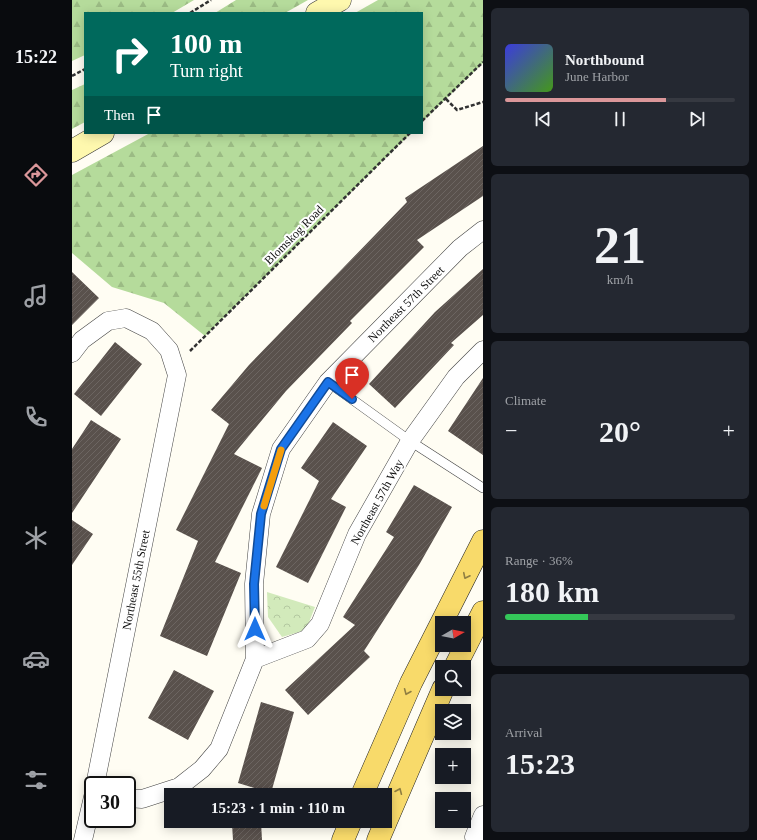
<!DOCTYPE html>
<meta charset="utf-8">
<style>
body{margin:0;font-family:"Times New Roman",serif;background:#242831;color:#f1f3f6;height:100vh;display:flex;flex-direction:column;font-size:15px;white-space:nowrap}
*{box-sizing:border-box;margin:0}
p{font-size:13px;color:#9ea1a6}
.icon{flex:none;width:22px;height:22px;fill:none;stroke:currentColor;stroke-width:2;stroke-linecap:round;stroke-linejoin:round}
.map{position:relative;flex:1;overflow:hidden}
.side{display:flex;flex-direction:column;gap:8px;padding:8px;background:#0d0f14;width:274px}
.side>*{flex:none}
.banner{position:absolute;left:12px;top:12px;width:339px;height:122px;border-radius:0px;box-shadow:0 2px 10px #0003;background:#00695c;color:#fff;overflow:hidden}
.needle{width:26px;rotate:81deg}
.fabs{position:absolute;left:363px;top:616px;display:grid;gap:8px}
.fabs a{display:grid;place-items:center;width:36px;height:36px;border-radius:0px;background:#171b24;box-shadow:0 2px 10px #0003;font-size:20px}
.speed{position:absolute;left:12px;top:776px;display:flex;gap:8px;font-size:20px;font-weight:700;text-align:center}
.speed>*{display:grid;place-content:center;width:52px;height:52px;border-radius:50%;background:#171b24;box-shadow:0 2px 10px #0003;line-height:1}
.speed .limit{border:2px solid #111;border-radius:6px;background:#fff;color:#111}
.pin{position:absolute;display:grid;place-items:center;width:34px;height:34px;color:#fff;margin:-41px -17px;border-radius:50% 50% 50% 0;rotate:-45deg;box-shadow:0 0 4px #0007}
.pin .icon{rotate:45deg}
.me{position:absolute;width:44px;margin:-22px;rotate:0deg;stroke-linejoin:round;filter:drop-shadow(0 0 3px #0008)}
.turn{display:flex;align-items:center;gap:14px;height:84px;padding:0 20px;font-size:18px}
.turn .icon{width:52px;height:52px;stroke-width:2.5}
.turn b{display:block;font-size:28px;line-height:34px}
.then{display:flex;align-items:center;height:38px;padding:0 20px;background:#0003;gap:8px;font-size:15px}
.big{font-size:30px;font-weight:700;line-height:1.1}
.side .tile{flex:1;display:flex;flex-direction:column;justify-content:center;gap:6px;min-width:0;padding:0 14px;border-radius:6px;background:#242831}
.side .dial{align-items:center;gap:0}
.dial b{font-size:52px;line-height:1}
.song{display:flex;align-items:center;gap:12px}
.cover{width:48px;height:48px;border-radius:6px;background:linear-gradient(135deg,hsl(240 70% 55%),hsl(100 70% 35%))}
.played{height:4px;border-radius:2px;background:linear-gradient(90deg,#db979a 70%,#363941 70%)}
.keys{display:flex;justify-content:space-around;direction:ltr}
.heat{display:flex;justify-content:space-between;align-items:center;font-size:22px;direction:ltr}
.charge{height:6px;border-radius:3px;background:linear-gradient(90deg,#34c759 36%,#363941 0)}
.trip{position:absolute;left:92px;top:788px;width:228px;height:40px;border-radius:0px;background:#171b24;box-shadow:0 2px 10px #0003;font-weight:700;line-height:40px;text-align:center}
main{display:flex;flex:1;min-height:0}
.menu{display:flex;flex-direction:column;width:72px;justify-content:space-around;align-items:center;background:#090b0e;color:#9ea1a6}
.menu .icon{width:28px;height:28px}
.menu .active{color:#db979a}
.menu b{font-size:18px;color:#f1f3f6}
.map>svg:first-child{display:block}
.forest{fill:url(#forest-firs)}
.park{fill:url(#park-crowns)}
.building{fill:url(#building-hatch)}
.lines{fill:none;stroke-linecap:round;stroke-linejoin:round}
.lane-casing{stroke:#434343;stroke-width:10}
.street-casing{stroke:#434343;stroke-width:19}
.secondary-casing{stroke:#323232;stroke-width:23}
.primary-casing{stroke:#212121;stroke-width:23}
.path{stroke:#323232;stroke-width:2.5;stroke-dasharray:4 2;stroke-linecap:butt}
.lane{stroke:#fff;stroke-width:9}
.street{stroke:#fff;stroke-width:18}
.secondary{stroke:#fef8ae;stroke-width:22}
.primary{stroke:#f8da6a;stroke-width:22}
.oneway{stroke:#907f42}
.route-casing{stroke:#114b97;stroke-width:10}
.route{stroke:#1a73e8;stroke-width:7}
.slow{stroke:#f59e0b;stroke-width:7}
.labels{text-anchor:middle;dominant-baseline:central;stroke-width:4;stroke-linejoin:round;paint-order:stroke}
.street-label{font-size:12px;fill:#101010;stroke:#fff}
</style>
<main>
<nav class="menu">
<b>15:22</b>
<svg class="icon active" aria-label="directions" viewBox="0 0 24 24"><path d="M12 3l9 9-9 9-9-9zM9 14v-3h6M13 9l2 2-2 2"/></svg>
<svg class="icon" aria-label="music" viewBox="0 0 24 24"><path d="M9 18V5l10-2v13"/><circle cx="6" cy="18" r="3"/><circle cx="16" cy="16" r="3"/></svg>
<svg class="icon" aria-label="phone" viewBox="0 0 24 24"><path d="M5 4h4l2 5-3 2q2 4 5 5l2-3 5 2v4C11 20 4 13 5 4z"/></svg>
<svg class="icon" aria-label="climate" viewBox="0 0 24 24"><path d="M12 3v18M4 7l16 10M4 17L20 7"/></svg>
<svg class="icon" aria-label="car" viewBox="0 0 24 24"><path d="M5 17H2v-5l4-1 3-4h7l3 4 3 1v5h-3M9 17h6M6 11h13"/><circle cx="7" cy="17" r="2"/><circle cx="17" cy="17" r="2"/></svg>
<svg class="icon" aria-label="filters" viewBox="0 0 24 24"><path d="M4 7h16M4 17h16"/><circle cx="9" cy="7" r="2"/><circle cx="15" cy="17" r="2"/></svg>
</nav>
<div class="map">
<svg width="411" height="840" viewBox="0 0 411 840">
<defs>
<pattern id="forest-firs" width="22" height="20" patternUnits="userSpaceOnUse"><rect width="22" height="20" fill="#b5db9b"/><path d="M5 1l3.5 6h-7zM16 11l3.5 6h-7z" fill="#9bbb84"/></pattern>
<pattern id="park-crowns" width="20" height="18" patternUnits="userSpaceOnUse"><rect width="20" height="18" fill="#d2eabb"/><path d="M2 6a3 3 0 1 1 6 0M12 15a3 3 0 1 1 6 0" fill="none" stroke="#b3c8a0"/></pattern>
<pattern id="building-hatch" width="6" height="6" patternUnits="userSpaceOnUse"><rect width="6" height="6" fill="#59514c"/><path d="M-1 1l2-2M0 6l6-6M5 7l2-2" fill="none" stroke="#6c6561"/></pattern>
</defs>
<rect width="100%" height="100%" fill="#fffdf3"/>
<!-- forest -->
<path class="forest" d="M 0,0 L 122,0 L 100,13 L 13,13 L 13,55 L 0,61 Z
M 164,0 L 236,0 L 213,13 L 143,13 Z
M 306,0 L 411,0 L 411,63 L 350,122 L 350,13 L 283,13 Z
M 13,84 L 13,122 L 0,129 L 0,90 Z
M 78,133 L 339,133 L 133,336 L 92,303 L 40,287 L 0,253 L 0,175 Z"/>
<!-- park -->
<path class="park" d="M 195,592 L 243,607 L 234,630 L 210,637 L 196,617 Z"/>
<!-- building -->
<path class="building" d="M 411,146 L 411,196 L 345,240 L 352,247 L 278,321 L 280,323 L 214,391 L 162,454 L 190,468 L 143,562 L 169,573 L 135,656 L 88,636 L 126,541 L 104,530 L 157,424 L 139,410 L 177,365 L 335,202 L 333,198 Z
M 411,269 L 411,315 L 379,343 L 382,345 L 323,408 L 297,384 L 363,312 Z
M 0,272 L 27,298 L 0,325 Z
M 43,342 L 70,364 L 29,416 L 2,394 Z
M 411,378 L 411,455 L 376,431 Z
M 19,420 L 49,439 L 0,513 L 0,449 Z
M 261,422 L 295,446 L 259,499 L 274,507 L 236,583 L 204,567 L 247,481 L 229,468 Z
M 342,485 L 380,507 L 347,565 L 292,651 L 298,657 L 236,715 L 213,690 L 283,625 L 271,617 L 322,537 L 314,532 Z
M 0,520 L 21,534 L 0,565 Z
M 102,670 L 142,691 L 116,740 L 76,718 Z
M 189,702 L 222,712 L 199,793 L 166,783 Z
M 189,822 L 190,840 L 161,840 L 160,824 Z"/>
<g class="lines">
<!-- lane casing -->
<g class="lane-casing">
<path id="lane" d="M 256,382 L 338,441 L 411,488"/>
</g>
<!-- street casing -->
<g class="street-casing">
<path id="street" d="M 0,353 L 10,340 L 36,321 L 54,318 L 80,331 L 97,350 L 105,375 L 23,785
M 183,659 L 235,639 L 248,624 L 285,534 L 338,441 L 384,377 L 411,350
M 55,798 L 70,799 L 107,787 L 130,769 L 147,749 L 183,659 L 182,584 L 189,514 L 209,449 L 256,382 L 388,248 L 411,230
M 11,840 L 21,797
M 409,840 L 402,837 L 411,815"/>
</g>
<!-- secondary casing -->
<g class="secondary-casing">
<path id="secondary" d="M 245,13 L 268,0
M 0,151 L 31,133"/>
</g>
<!-- primary casing -->
<g class="primary-casing">
<path id="primary" d="M 383,667 L 411,612
M 290,795 L 339,683 L 411,541
M 271,840 L 279,821
M 306,840 L 371,689"/>
</g>
<!-- path -->
<path class="path" d="M 118,13 L 139,0
M 0,76 L 13,69
M 374,99 L 385,110 L 411,102
M 350,121 L 411,62
M 118,351 L 338,133"/>
<!-- lane -->
<use href="#lane" class="lane"/>
<!-- street -->
<use href="#street" class="street"/>
<!-- secondary -->
<use href="#secondary" class="secondary"/>
<!-- primary -->
<use href="#primary" class="primary"/>
</g>
<!-- one-way arrows -->
<defs><path id="oneway-chevron" d="M-2-3.5L2.5 0L-2 3.5" fill="none" stroke-width="1.6" stroke-linecap="round" stroke-linejoin="round"/></defs>
<g class="oneway">
<use href="#oneway-chevron" transform="translate(394 576) rotate(116)"/>
<use href="#oneway-chevron" transform="translate(335 692) rotate(113)"/>
<use href="#oneway-chevron" transform="translate(327 791) rotate(-67)"/>
</g>
<g class="lines">
<!-- route casing -->
<g class="route-casing">
<path id="route" d="M 183,629 L 182,584 L 189,514 L 209,449 L 256,382 L 280,399"/>
</g>
<!-- route -->
<use href="#route" class="route"/>
<!-- slow -->
<path class="slow" d="M 192,506 L 209,450"/>
</g>
<g class="labels">
<!-- street labels -->
<g class="street-label">
<text transform="translate(222 235) rotate(-45)">Blomskog Road</text>
<text transform="translate(334 304) rotate(-45)">Northeast 57th Street</text>
<text transform="translate(305 502) rotate(-61)">Northeast 57th Way</text>
<text transform="translate(64 580) rotate(-79)">Northeast 55th Street</text>
</g>
</g>
</svg>
<div class="fabs">
<a><svg class="needle" viewBox="-14 -14 28 28"><path d="M0-13l5 13h-10z" fill="#e53935"/><path d="M0 13l5-13h-10z" fill="#9ea1a6"/></svg></a>
<a><svg class="icon" aria-label="search" viewBox="0 0 24 24"><circle cx="10" cy="10" r="6"/><path d="M15 15l6 6"/></svg></a>
<a><svg class="icon" aria-label="layers" viewBox="0 0 24 24"><path d="M12 4l9 5-9 5-9-5zM3 14l9 5 9-5"/></svg></a>
<a>+</a>
<a>−</a>
</div>
<div class="speed"><div class="limit">30</div></div>
<div class="pin" style="left:280px;top:399px;background:#d93025"><svg class="icon" aria-label="arrive" viewBox="0 0 24 24"><path d="M6 21V4h12l-3 4 3 4H6"/></svg></div>
<svg class="me" style="left:183px;top:629px" viewBox="-20 -20 40 40"><path d="M0-17L14 15 0 8-14 15z" fill="#1a73e8" stroke="#fff" stroke-width="4"/></svg>
<div class="trip">15:23 · 1 min · 110 m</div>
<div class="banner">
<div class="turn"><svg class="icon" aria-label="right" viewBox="0 0 24 24"><path d="M7 20v-9h11M14 6l5 5-5 5"/></svg><div><b>100 m</b>Turn right</div></div>
<div class="then">Then<svg class="icon" aria-label="arrive" viewBox="0 0 24 24"><path d="M6 21V4h12l-3 4 3 4H6"/></svg></div>
</div>
</div>
<section class="side">
<div class="tile">
<div class="song"><i class="cover"></i><div><b>Northbound</b><p>June Harbor</p></div></div>
<div class="played"></div>
<div class="keys"><svg class="icon" aria-label="previous" viewBox="0 0 24 24"><path d="M18 5L8 12l10 7zM5 5v14"/></svg><svg class="icon" aria-label="pause" viewBox="0 0 24 24"><path d="M8 5v14M16 5v14"/></svg><svg class="icon" aria-label="next" viewBox="0 0 24 24"><path d="M6 5l10 7-10 7zM19 5v14"/></svg></div>
</div>
<div class="tile dial"><b>21</b><p>km/h</p></div>
<div class="tile"><p>Climate</p>
<div class="heat"><a>−</a><b class="big">20°</b><a>+</a></div>
</div>
<div class="tile"><p>Range · 36%</p><b class="big">180 km</b><div class="charge"></div></div>
<div class="tile"><p>Arrival</p><b class="big">15:23</b></div>
</section>
</main>
